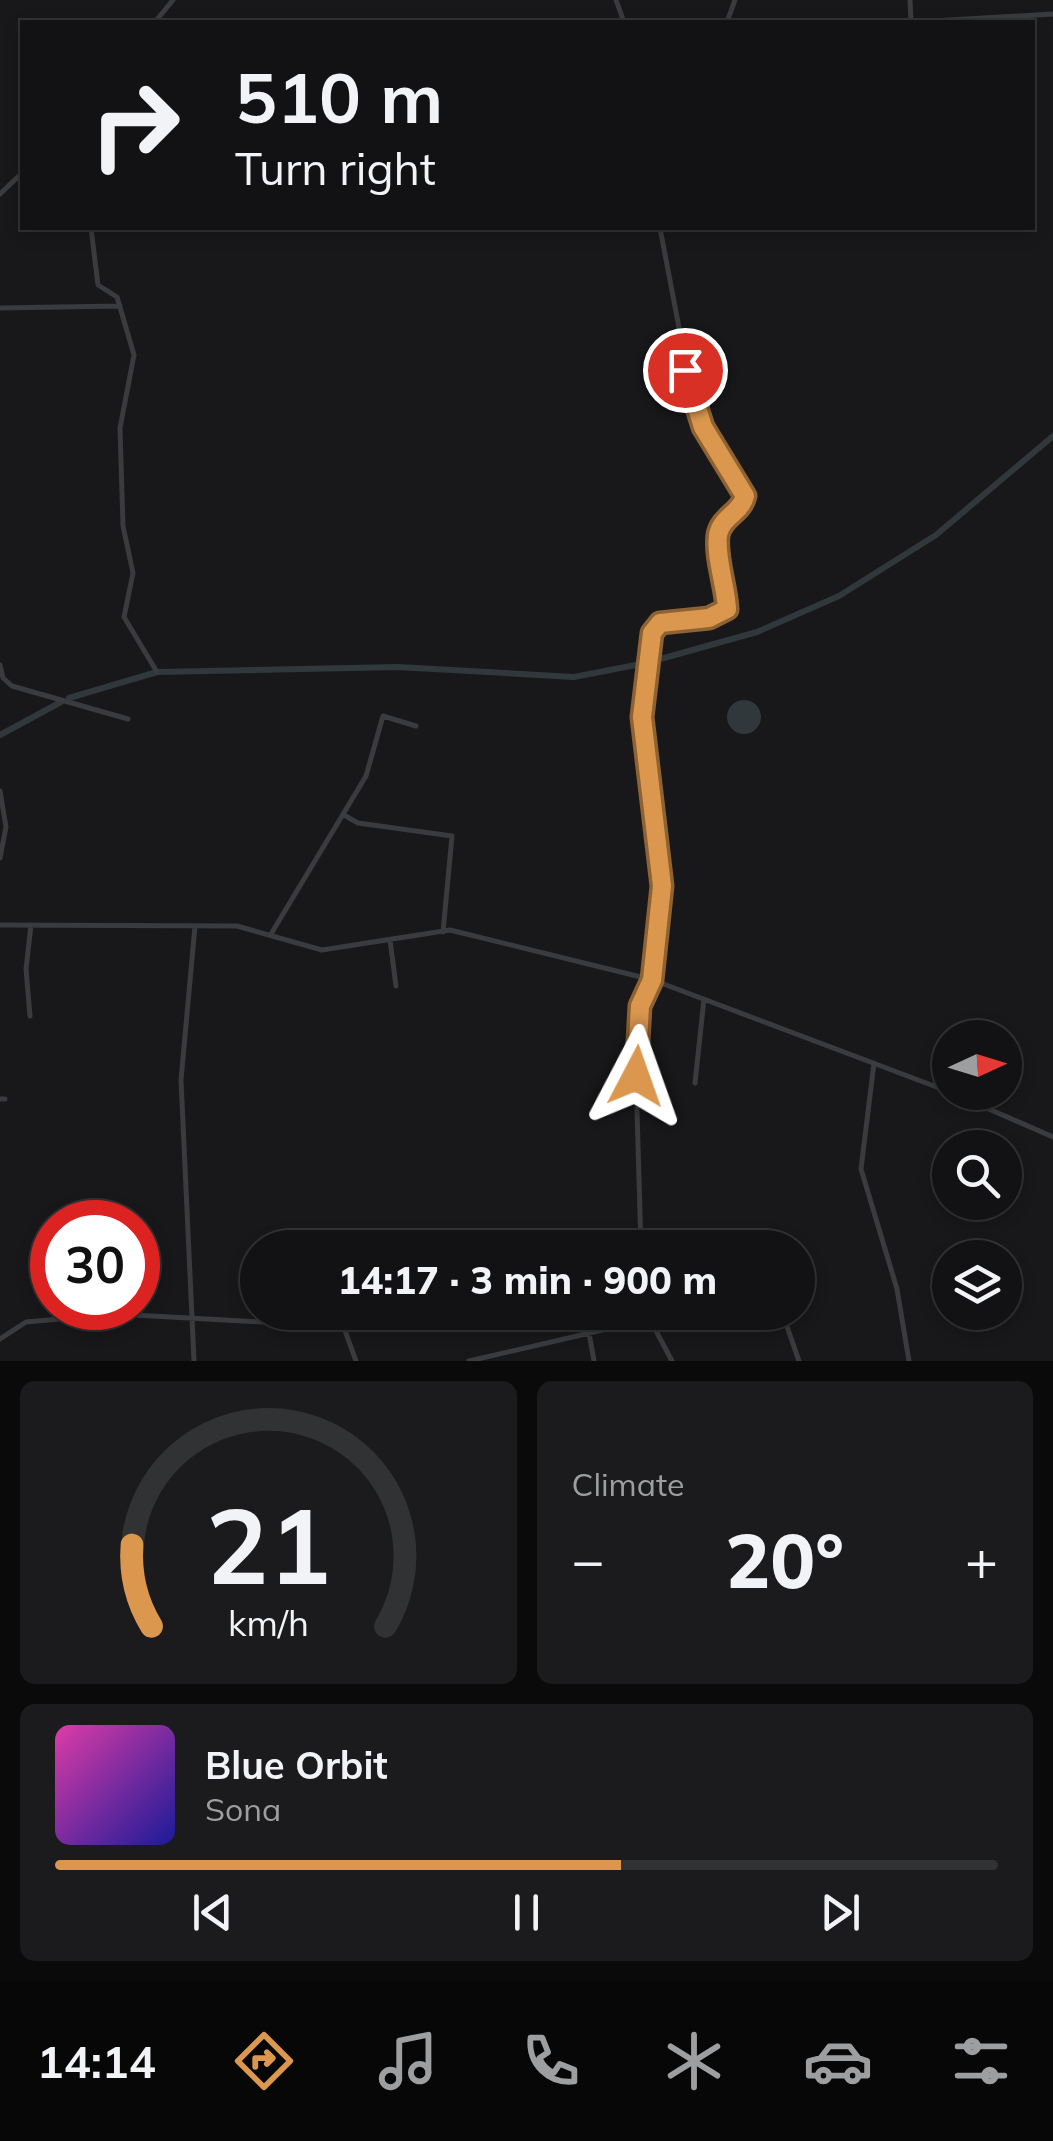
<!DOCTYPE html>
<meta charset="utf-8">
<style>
body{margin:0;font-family:Mulish,sans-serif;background:#1b1b1d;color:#f1f3f6;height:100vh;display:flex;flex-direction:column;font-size:38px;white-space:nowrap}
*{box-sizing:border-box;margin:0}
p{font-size:32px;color:#9c9ea0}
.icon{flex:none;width:55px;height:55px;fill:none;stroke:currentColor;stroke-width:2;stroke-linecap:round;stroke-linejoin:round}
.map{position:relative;height:1361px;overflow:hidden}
.side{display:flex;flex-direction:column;gap:20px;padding:20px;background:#0a0a0b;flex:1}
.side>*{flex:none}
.hud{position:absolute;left:20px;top:20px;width:1015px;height:210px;border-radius:0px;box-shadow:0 5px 15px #0003,0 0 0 2px #313234;background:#121214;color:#f1f3f6;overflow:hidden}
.needle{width:65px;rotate:86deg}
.tools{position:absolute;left:932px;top:1020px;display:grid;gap:20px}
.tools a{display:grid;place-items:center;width:90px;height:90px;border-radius:50%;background:#121214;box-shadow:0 5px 15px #0003,0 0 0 2px #313234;font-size:50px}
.speed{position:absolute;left:30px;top:1200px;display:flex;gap:20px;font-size:50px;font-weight:700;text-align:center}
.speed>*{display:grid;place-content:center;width:130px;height:130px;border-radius:50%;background:#121214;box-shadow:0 5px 15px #0003,0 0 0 2px #313234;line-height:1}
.speed .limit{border:15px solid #d22;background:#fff;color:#111}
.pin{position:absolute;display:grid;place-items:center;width:85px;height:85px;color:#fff;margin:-42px;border:5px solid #fff;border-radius:50%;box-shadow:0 2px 10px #0007}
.me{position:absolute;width:110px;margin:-55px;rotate:4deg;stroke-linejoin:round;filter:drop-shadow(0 0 8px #0008)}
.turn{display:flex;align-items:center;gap:35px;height:210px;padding:0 50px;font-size:45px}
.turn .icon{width:130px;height:130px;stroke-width:2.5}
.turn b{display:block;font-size:70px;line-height:85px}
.big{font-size:75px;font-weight:800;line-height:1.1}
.side .tile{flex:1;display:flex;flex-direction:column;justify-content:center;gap:15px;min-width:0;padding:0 35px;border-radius:15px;background:#1b1b1d}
.side .dial{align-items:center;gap:0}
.dial svg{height:260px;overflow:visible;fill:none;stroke:#313234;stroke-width:7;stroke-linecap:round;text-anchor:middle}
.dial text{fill:#f1f3f6;stroke:none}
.song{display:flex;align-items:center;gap:30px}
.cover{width:120px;height:120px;border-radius:15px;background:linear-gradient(135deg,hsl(320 70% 55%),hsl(240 70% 35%))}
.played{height:10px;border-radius:5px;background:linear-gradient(90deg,#db974e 60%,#313234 60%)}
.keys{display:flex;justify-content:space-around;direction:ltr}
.heat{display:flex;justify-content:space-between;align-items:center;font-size:55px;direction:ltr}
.side .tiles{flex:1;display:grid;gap:20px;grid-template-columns:1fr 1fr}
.tile:last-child{grid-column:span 2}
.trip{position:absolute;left:240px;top:1230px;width:575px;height:100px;border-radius:50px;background:#121214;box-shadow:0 5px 15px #0003,0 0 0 2px #313234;font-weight:800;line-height:100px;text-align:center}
.tabs{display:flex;height:160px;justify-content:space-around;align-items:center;background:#070708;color:#9c9ea0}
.tabs .icon{width:70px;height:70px}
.tabs .current{color:#db974e}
.tabs b{font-size:45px;color:#f1f3f6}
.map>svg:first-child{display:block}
.water{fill:#30383c}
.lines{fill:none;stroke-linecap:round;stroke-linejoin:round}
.canal{stroke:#30383c;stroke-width:6}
.minor{stroke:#393b3e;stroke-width:5}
.route-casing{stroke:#8e6233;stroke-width:25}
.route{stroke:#db974e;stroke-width:18}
</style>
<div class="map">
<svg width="1053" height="1361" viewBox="0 0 1053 1361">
<rect width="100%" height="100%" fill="#18181a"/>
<!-- water -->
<path class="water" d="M727 717a17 17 0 1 1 34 0a17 17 0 1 1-34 0Z"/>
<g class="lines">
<!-- canal -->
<path class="canal" d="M 69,698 L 157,672 L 398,667 L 574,677 L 646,663 L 757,632 L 839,596 L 936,535 L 1053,436
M 0,735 L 61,702"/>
<!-- minor -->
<path class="minor" d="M 616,0 L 624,22
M 910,0 L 911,22
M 155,22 L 173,0
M 727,22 L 735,0
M 915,22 L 1053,14
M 0,194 L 22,173
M 91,228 L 98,285 L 117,297 L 134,355 L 120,428 L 123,526 L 133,573 L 124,617 L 157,672
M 0,308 L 120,306
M 0,665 L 3,678 L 12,686 L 128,719
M 0,791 L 6,827 L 0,858
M 344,815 L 358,823 L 452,836 L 443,932
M 0,925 L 237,926 L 322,950 L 450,930 L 653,980 L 950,1092
M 271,934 L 366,776 L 383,716 L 416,726
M 390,940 L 396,986
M 30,1016 L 26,969 L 31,925
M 874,1063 L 861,1169 L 897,1289 L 909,1361
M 695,1083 L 704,999
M 950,1092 L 1053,1137
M 0,1099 L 5,1099
M 641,1248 L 636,1076 L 640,1005 L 653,980 L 662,886 L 642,717 L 653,633 L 660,623 L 709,618 L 727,609 C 726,586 715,557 719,535 C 721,517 741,513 745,495 L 703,427 L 693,401 L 660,228
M 646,1312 L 672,1361
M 782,1312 L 799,1361
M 589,1333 L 594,1361
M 0,1339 L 26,1322 L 116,1314 L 317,1325 L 344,1328 L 356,1361
M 194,1361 L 181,1080 L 195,926
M 469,1361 L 646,1320"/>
</g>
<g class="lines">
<!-- route casing -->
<g class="route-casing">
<path id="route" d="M 636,1076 L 640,1006 L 652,980 L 662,886 L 642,717 L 652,633 L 660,623 L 709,618 L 727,609 C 726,586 715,557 718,535 C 721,517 741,513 745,496 L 703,427 L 685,370"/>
</g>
<!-- route -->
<use href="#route" class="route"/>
</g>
</svg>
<div class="tools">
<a><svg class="needle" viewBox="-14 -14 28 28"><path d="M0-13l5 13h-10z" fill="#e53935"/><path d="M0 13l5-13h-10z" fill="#9c9ea0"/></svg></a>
<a><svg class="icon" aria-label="search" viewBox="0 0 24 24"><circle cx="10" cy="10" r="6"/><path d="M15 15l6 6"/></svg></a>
<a><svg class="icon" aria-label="layers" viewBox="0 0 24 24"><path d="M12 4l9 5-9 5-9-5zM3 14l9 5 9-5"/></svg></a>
</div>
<div class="speed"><div class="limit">30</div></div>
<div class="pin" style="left:685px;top:370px;background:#d93025"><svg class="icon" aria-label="arrive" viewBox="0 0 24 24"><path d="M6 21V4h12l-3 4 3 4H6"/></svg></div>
<svg class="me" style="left:636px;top:1076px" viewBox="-20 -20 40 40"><path d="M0-17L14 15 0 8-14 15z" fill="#db974e" stroke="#fff" stroke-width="4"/></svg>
<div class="trip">14:17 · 3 min · 900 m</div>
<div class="hud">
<div class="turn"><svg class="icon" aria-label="right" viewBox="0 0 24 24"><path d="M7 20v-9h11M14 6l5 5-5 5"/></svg><div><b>510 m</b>Turn right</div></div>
</div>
</div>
<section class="side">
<div class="tiles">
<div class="tile dial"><svg viewBox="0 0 100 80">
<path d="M14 69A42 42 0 1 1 86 69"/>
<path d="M14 69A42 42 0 0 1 8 44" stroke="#db974e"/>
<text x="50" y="56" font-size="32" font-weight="700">21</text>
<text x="50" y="72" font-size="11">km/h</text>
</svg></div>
<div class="tile"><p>Climate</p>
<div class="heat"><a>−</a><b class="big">20°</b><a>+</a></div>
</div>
<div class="tile">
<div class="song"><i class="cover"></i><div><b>Blue Orbit</b><p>Sona</p></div></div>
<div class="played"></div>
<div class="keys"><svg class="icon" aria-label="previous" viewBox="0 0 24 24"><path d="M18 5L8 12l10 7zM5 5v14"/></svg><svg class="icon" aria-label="pause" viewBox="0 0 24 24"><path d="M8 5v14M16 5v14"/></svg><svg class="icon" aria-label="next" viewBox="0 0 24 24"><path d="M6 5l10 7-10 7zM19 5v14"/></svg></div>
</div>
</div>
</section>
<nav class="tabs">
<b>14:14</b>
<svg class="icon current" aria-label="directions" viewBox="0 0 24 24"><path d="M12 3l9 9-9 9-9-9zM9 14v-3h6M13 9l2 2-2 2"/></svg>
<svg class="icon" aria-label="music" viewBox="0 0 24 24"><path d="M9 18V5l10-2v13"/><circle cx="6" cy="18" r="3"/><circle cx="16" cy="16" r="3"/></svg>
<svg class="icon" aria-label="phone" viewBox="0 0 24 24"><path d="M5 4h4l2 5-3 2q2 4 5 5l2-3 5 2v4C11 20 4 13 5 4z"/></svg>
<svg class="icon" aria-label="climate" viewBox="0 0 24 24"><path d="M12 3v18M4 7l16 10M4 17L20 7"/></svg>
<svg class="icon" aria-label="car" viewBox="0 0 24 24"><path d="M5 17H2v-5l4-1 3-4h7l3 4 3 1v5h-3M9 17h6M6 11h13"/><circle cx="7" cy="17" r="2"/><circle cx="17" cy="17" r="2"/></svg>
<svg class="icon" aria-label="filters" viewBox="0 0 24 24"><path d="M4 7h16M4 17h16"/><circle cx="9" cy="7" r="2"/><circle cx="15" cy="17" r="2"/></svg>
</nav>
